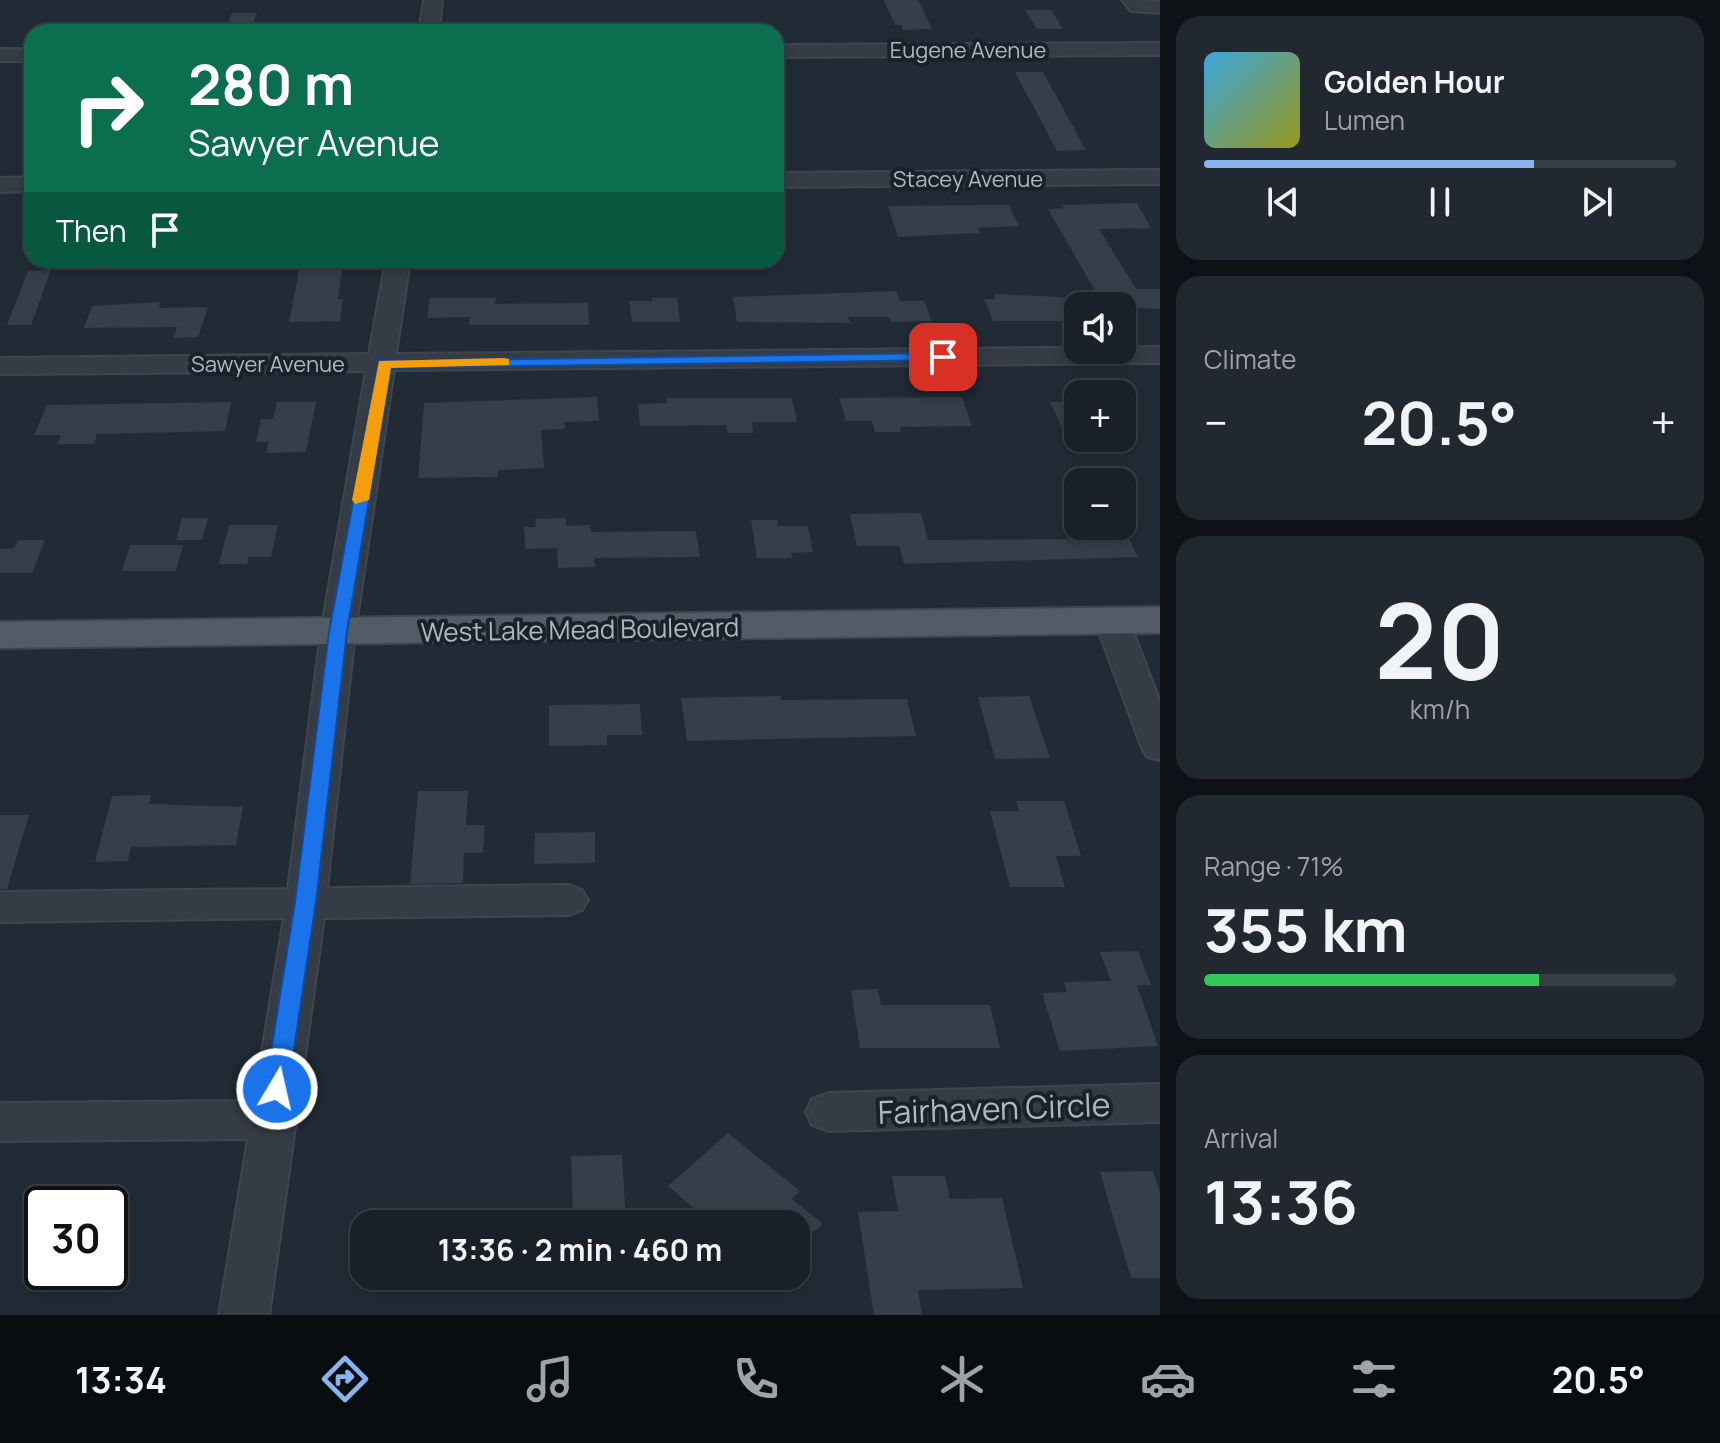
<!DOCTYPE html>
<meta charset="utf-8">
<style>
body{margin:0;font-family:Manrope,sans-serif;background:#222830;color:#f1f3f6;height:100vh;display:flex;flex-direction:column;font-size:30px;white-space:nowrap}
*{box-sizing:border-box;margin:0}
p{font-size:26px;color:#9fa3a8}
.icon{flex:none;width:44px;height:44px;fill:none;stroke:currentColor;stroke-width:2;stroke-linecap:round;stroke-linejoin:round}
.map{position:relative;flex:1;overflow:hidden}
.sheet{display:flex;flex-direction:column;gap:16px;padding:16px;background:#0e1216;width:560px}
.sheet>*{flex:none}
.banner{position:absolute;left:24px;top:24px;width:760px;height:244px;border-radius:24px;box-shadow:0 4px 12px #0003,0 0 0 2px #373e45;background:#0b6e4f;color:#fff;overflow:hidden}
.controls{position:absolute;left:1064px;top:292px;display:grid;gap:16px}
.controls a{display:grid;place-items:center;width:72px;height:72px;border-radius:16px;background:#192028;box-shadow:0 4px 12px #0003,0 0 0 2px #373e45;font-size:40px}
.speed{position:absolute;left:24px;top:1186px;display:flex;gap:16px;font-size:40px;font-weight:700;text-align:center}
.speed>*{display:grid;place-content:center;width:104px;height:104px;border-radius:50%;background:#192028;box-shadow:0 4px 12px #0003,0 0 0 2px #373e45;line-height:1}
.speed .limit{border:4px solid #111;border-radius:12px;background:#fff;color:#111}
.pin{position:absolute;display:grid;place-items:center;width:68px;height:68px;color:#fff;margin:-34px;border-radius:16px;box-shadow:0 4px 12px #0006}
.me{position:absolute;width:88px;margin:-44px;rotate:9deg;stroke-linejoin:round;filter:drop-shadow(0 0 6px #0008)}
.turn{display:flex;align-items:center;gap:28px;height:168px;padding:0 32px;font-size:36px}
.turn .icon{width:104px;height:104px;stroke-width:2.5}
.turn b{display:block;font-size:56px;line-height:68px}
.then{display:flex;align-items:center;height:76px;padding:0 32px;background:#0003;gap:16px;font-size:30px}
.big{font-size:60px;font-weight:700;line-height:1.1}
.sheet .widget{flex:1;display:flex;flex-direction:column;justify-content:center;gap:12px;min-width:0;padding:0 28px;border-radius:24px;background:#222830}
.sheet .dial{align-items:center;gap:0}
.dial b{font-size:104px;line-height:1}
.song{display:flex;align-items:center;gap:24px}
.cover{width:96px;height:96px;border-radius:12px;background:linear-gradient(135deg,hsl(200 70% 55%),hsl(60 70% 35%))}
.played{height:8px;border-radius:4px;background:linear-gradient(90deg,#88b4ee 70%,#373e45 70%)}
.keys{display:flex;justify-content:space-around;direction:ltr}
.heat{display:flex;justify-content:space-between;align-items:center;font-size:44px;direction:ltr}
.charge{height:12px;border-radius:6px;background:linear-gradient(90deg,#34c759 71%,#373e45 0)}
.trip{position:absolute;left:350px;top:1210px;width:460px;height:80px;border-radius:24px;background:#192028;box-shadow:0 4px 12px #0003,0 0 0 2px #373e45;font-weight:700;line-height:80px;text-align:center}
.tab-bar{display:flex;height:128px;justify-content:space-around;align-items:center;background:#0a0d10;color:#9fa3a8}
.tab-bar .icon{width:56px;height:56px}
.tab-bar .active{color:#88b4ee}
.tab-bar b{font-size:36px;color:#f1f3f6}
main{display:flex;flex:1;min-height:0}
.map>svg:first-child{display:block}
.building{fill:#343f4b}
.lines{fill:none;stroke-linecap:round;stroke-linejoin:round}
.minor-casing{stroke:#3e454f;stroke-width:4}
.major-casing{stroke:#3e454f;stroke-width:4}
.minor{fill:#353c46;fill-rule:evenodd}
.major{fill:#535b66;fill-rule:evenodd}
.route{fill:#1a73e8;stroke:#114b97;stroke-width:2}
.slow{fill:#f59e0b}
.labels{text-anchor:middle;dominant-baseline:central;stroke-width:8;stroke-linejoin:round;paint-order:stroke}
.far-street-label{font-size:22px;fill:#afb7c2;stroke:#1a212a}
.street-label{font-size:26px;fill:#afb7c2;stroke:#1a212a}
.near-street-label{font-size:32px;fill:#afb7c2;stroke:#1a212a}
</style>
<main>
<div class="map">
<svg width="1160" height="1315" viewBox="0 0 1160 1315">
<rect width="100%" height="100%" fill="#212b35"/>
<!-- building -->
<path class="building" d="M 884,0 L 918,0 L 932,29 L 903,30 L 902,25 L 895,25 Z
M 1025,10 L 1051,10 L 1063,29 L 1037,29 Z
M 232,13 L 257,13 L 249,32 L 224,32 Z
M 1015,72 L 1043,72 L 1086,150 L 1057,151 Z
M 1137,203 L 1151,228 L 1099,229 L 1136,289 L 1160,289 L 1160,309 L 1104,306 L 1048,209 L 1064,208 L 1062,205 Z
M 979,205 L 1009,205 L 1019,226 L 978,228 L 981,233 L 898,237 L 888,206 Z
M 343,265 L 338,299 L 343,299 L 340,321 L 289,322 L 300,266 Z
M 51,270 L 31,325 L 7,325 L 28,271 Z
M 896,291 L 900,301 L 924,301 L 932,321 L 891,322 L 889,317 L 848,317 L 850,323 L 737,322 L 733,297 Z
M 994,294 L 1078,298 L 1078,321 L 993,321 L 984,299 L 995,299 Z
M 430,298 L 496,298 L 495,304 L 588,303 L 589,325 L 469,325 L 470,317 L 427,318 Z
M 652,298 L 677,298 L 680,322 L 632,322 L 629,301 L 653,301 Z
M 160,302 L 159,308 L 208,307 L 198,337 L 174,338 L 177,327 L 84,328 L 92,306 Z
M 597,397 L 599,421 L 564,422 L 565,429 L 541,430 L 544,468 L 498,470 L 498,477 L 418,478 L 424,403 Z
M 962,397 L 972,426 L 900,427 L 901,432 L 875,432 L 872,421 L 846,421 L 839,398 Z
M 666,398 L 792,398 L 797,422 L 752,422 L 753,433 L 728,433 L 726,425 L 640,426 L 638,404 L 667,403 Z
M 231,402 L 225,431 L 97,434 L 94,444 L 57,444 L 61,435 L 34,435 L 47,405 Z
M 277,402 L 316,402 L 306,452 L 266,453 L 269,442 L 256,442 L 261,419 L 273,419 Z
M 1050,402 L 1078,402 L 1078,427 L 1062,428 Z
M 921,513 L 928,540 L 1074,539 L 1072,534 L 1126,533 L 1138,557 L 904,564 L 899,546 L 857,546 L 850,514 Z
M 182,518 L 208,518 L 202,540 L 176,540 Z
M 566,518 L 566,526 L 590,525 L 591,532 L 696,531 L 700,557 L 594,558 L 595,567 L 558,568 L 557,548 L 525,549 L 524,527 L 536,527 L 535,519 Z
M 751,520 L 777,520 L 778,526 L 808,526 L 813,552 L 791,553 L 792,558 L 757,558 Z
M 229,525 L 278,525 L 271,557 L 249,557 L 247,564 L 219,564 Z
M 18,540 L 45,540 L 32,573 L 0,573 L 0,549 L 14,548 Z
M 130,545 L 183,545 L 176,571 L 122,571 Z
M 780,696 L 781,700 L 907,699 L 916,736 L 687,741 L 681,698 Z
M 1029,696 L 1050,758 L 995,759 L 978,697 Z
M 640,704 L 642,735 L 607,735 L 607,745 L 549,746 L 549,705 Z
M 418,791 L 468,791 L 466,825 L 485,825 L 483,853 L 464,853 L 463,883 L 410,884 Z
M 151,795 L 149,804 L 243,807 L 236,845 L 131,847 L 128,861 L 95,862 L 112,796 Z
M 1016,801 L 1064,801 L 1081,856 L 1056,856 L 1065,887 L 1010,887 L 990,811 L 1019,811 Z
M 0,815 L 29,815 L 7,889 L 0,889 Z
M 595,832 L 595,863 L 534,864 L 535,833 Z
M 1138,951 L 1151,985 L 1137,985 L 1158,1046 L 1060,1051 L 1042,993 L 1067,992 L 1064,982 L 1111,981 L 1100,952 Z
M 878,989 L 881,1005 L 990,1005 L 1000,1048 L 860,1048 L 851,990 Z
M 728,1133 L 800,1191 L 792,1199 L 823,1224 L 796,1247 L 796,1224 L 712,1224 L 668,1186 Z
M 622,1155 L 626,1224 L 573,1224 L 571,1156 Z
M 1153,1171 L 1160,1193 L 1160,1278 L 1131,1278 L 1100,1172 Z
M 892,1176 L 945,1176 L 950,1199 L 1002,1198 L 1023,1288 L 918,1290 L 922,1315 L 874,1315 L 858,1212 L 898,1211 Z"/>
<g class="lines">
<!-- minor casing -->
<g class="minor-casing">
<path id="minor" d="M 424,0 L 442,0 L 439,32 L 419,32 Z
M 1122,0 L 1160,1 L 1160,13 L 1131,11 Z
M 1160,43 L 1160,55 L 776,57 L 776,45 Z
M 0,49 L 32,49 L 32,61 L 0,61 Z
M 1160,170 L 1160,184 L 776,187 L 776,173 Z
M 32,177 L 32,191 L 0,192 L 0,178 Z
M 386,260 L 410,260 L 396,354 L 1160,347 L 1160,363 L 394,370 L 355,632 L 327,888 L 568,885 L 582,890 L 588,900 L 582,910 L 568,915 L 324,918 L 269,1315 L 219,1315 L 248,1139 L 0,1141 L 0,1103 L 254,1101 L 284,918 L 0,922 L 0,892 L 288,889 L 321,632 L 366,371 L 0,374 L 0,358 L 369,354 Z
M 1112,611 L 1124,614 L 1129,621 L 1160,702 L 1160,760 L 1147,757 L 1142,748 L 1095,621 L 1100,614 Z
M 1160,1084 L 1160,1122 L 828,1131 L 812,1125 L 806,1112 L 812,1099 L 828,1093 Z"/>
</g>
<!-- major casing -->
<g class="major-casing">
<path id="major" d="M 1160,607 L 1160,633 L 0,648 L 0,622 Z"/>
</g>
<!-- minor -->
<use href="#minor" class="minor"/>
<!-- major -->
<use href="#major" class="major"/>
</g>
<!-- route -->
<path class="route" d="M 943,353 L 948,354 L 948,360 L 391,368 L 347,632 L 316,902 L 288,1089 L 285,1096 L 277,1099 L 268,1096 L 265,1089 L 295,902 L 329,632 L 379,361 Z"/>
<!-- slow -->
<path class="slow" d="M 504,358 L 509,359 L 509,365 L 391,368 L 369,500 L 355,504 L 352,500 L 379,361 Z"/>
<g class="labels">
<!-- far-street labels -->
<g class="far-street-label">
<text x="968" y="50">Eugene Avenue</text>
<text x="968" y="179">Stacey Avenue</text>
<text x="268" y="364">Sawyer Avenue</text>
</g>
<!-- street labels -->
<g class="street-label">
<text transform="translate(580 629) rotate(-1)">West Lake Mead Boulevard</text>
</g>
<!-- near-street labels -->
<g class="near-street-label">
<text transform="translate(994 1108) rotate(-2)">Fairhaven Circle</text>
</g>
</g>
</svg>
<div class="controls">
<a><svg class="icon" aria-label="sound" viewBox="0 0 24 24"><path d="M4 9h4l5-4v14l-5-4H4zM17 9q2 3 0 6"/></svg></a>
<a>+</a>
<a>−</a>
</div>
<div class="speed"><div class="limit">30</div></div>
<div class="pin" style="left:943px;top:357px;background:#d93025"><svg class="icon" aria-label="arrive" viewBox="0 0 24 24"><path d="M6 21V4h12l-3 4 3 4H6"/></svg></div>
<svg class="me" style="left:277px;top:1089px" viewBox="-20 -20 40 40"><circle r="17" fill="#1a73e8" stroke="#fff" stroke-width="3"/><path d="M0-11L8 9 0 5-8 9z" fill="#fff"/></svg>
<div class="trip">13:36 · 2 min · 460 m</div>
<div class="banner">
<div class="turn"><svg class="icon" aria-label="right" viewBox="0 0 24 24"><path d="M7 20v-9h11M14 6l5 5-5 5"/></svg><div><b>280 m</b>Sawyer Avenue</div></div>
<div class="then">Then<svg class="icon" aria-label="arrive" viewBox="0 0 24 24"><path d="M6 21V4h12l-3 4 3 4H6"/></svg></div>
</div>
</div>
<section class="sheet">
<div class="widget">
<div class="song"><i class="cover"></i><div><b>Golden Hour</b><p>Lumen</p></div></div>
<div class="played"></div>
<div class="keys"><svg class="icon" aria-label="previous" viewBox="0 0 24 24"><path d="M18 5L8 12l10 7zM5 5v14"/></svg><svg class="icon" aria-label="pause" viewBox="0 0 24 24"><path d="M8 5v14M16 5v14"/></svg><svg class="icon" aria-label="next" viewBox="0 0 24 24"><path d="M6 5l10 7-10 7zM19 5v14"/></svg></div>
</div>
<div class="widget"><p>Climate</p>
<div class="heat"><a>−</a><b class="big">20.5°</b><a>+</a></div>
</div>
<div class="widget dial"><b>20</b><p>km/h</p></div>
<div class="widget"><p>Range · 71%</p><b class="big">355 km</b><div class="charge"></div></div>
<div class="widget"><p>Arrival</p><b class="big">13:36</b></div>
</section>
</main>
<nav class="tab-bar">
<b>13:34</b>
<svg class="icon active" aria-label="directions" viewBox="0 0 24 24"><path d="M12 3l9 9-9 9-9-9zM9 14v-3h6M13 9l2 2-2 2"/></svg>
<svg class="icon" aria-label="music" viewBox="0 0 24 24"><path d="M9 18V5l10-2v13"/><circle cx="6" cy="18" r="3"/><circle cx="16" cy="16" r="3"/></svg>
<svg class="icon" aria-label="phone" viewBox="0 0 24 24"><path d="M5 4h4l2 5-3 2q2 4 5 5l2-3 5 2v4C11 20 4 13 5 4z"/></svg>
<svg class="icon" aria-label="climate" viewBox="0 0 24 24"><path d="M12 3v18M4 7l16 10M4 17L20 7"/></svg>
<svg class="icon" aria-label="car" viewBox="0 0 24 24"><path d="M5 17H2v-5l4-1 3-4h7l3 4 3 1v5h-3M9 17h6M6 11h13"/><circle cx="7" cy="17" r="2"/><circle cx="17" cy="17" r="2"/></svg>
<svg class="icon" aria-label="filters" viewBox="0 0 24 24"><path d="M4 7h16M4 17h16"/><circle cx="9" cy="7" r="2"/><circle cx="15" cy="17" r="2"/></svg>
<b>20.5°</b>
</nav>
